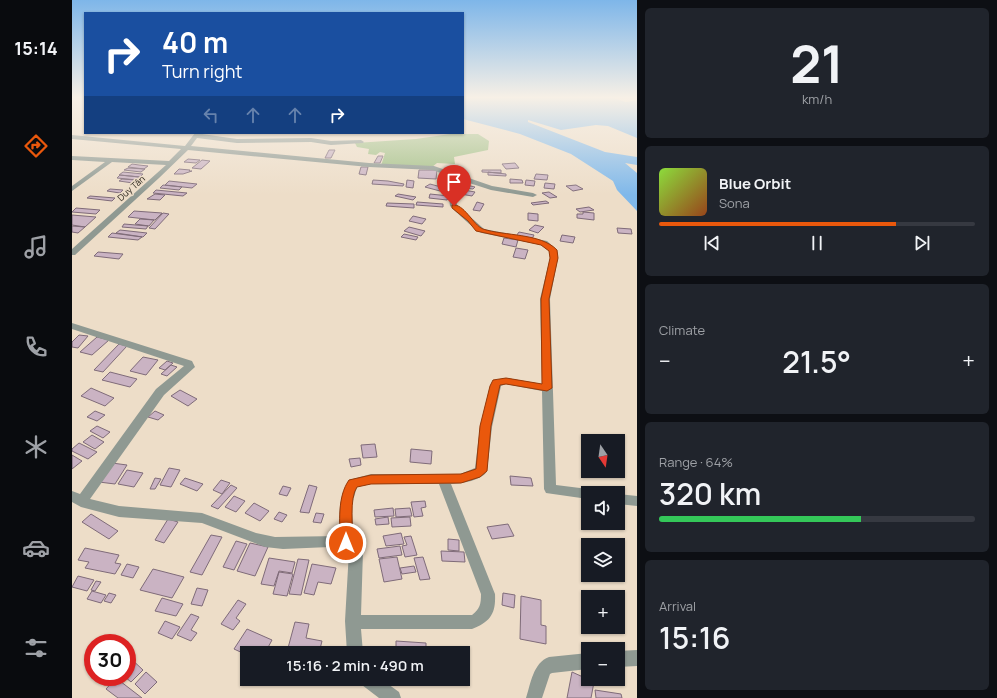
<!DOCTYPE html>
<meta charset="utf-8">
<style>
body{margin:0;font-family:Manrope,sans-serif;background:#20242c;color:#f1f3f6;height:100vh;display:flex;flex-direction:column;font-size:15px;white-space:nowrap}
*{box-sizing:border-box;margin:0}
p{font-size:13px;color:#9ea1a6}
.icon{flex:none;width:22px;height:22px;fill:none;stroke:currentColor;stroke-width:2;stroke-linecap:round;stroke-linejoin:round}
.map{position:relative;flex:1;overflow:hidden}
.details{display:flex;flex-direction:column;gap:8px;padding:8px;background:#0d0f14;width:360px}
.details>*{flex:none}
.banner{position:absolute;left:12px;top:12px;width:380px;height:122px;border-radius:0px;box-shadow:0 1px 3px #0004;background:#1a4fa0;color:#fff;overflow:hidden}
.needle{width:26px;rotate:167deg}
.buttons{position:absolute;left:509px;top:434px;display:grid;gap:8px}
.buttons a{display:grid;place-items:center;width:44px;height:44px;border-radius:0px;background:#171b24;box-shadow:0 1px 3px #0004;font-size:20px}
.speed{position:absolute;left:12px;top:634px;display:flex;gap:8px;font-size:20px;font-weight:700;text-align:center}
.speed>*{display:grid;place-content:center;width:52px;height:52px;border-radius:50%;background:#171b24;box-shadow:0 1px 3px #0004;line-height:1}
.speed .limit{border:6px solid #d22;background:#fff;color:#111}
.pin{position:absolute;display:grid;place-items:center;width:34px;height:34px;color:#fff;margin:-41px -17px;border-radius:50% 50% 50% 0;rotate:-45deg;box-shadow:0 0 4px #0007}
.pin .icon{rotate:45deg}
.me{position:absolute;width:44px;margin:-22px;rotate:0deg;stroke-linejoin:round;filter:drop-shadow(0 0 3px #0008)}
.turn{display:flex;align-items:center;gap:14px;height:84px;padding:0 12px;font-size:18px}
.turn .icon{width:52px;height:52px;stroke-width:2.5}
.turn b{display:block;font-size:28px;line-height:34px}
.lanes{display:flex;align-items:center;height:38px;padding:0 12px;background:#0003;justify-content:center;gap:20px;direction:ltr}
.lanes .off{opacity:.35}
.big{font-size:30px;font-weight:600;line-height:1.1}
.details .widget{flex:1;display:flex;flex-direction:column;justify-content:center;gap:6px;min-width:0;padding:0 14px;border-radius:6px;background:#20242c}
.details .dial{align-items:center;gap:0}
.dial b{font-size:52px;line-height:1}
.song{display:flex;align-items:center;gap:12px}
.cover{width:48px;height:48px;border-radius:6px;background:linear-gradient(135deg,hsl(90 70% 55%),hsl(20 70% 35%))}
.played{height:4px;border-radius:2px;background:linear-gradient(90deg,#ea580c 75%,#363941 75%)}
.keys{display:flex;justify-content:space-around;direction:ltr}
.heat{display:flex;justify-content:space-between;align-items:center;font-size:22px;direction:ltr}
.charge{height:6px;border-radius:3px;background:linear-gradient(90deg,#34c759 64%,#363941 0)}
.trip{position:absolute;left:168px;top:646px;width:230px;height:40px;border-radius:0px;background:#171b24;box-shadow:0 1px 3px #0004;font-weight:600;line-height:40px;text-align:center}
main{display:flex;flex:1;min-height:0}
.menu{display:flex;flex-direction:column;width:72px;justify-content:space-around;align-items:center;background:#090b0e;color:#9ea1a6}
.menu .icon{width:28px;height:28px}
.menu .on{color:#ea580c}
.menu b{font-size:18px;color:#f1f3f6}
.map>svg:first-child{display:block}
.green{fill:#a3c087}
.water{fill:#7fb8ea}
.building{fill:#cab3c3;stroke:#7f6b79}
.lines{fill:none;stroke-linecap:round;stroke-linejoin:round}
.minor{fill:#8f9992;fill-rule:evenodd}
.route{fill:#ea580c;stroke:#983908}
.labels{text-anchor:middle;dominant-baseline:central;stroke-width:3;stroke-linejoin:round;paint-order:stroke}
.far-street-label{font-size:9px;fill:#2a241c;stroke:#edddc8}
</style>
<main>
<nav class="menu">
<b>15:14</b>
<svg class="icon on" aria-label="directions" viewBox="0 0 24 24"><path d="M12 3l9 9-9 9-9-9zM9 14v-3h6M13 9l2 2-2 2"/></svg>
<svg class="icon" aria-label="music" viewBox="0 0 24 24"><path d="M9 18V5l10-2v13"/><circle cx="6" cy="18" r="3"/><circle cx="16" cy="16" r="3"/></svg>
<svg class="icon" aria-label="phone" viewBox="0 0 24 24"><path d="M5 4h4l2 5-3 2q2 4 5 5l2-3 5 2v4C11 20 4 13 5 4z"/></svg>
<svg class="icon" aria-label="climate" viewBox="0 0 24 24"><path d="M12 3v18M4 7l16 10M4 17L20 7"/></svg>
<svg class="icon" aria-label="car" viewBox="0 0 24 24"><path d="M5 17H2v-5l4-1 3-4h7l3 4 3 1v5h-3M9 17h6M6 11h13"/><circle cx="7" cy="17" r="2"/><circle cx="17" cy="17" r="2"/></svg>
<svg class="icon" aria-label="filters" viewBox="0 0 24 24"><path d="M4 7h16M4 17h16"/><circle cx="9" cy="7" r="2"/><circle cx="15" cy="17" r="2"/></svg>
</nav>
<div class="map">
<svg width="565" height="698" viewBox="0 0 565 698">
<rect width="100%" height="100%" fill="#edddc8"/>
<!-- green -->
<path class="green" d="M 378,134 L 406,134 L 417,141 L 416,150 L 382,157 L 383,164 L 365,163 L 360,167 L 309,166 L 313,153 L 308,152 L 304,155 L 296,154 L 297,149 L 285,147 L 283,143 L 344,139 Z"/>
<!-- water -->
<path class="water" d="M 391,98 L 541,98 L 554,102 L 565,100 L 565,138 L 536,126 L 524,125 L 489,130 L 456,120 L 456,122 L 533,152 L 565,157 L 565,165 L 553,163 L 565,173 L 565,211 L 545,190 L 541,181 L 499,154 L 448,134 L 391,119 Z"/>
<!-- building -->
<path class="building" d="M 257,150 L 263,150 L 259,158 L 253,158 Z
M 306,156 L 311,156 L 308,163 L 302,163 Z
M 116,159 L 128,160 L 124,163 L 112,162 Z
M 130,160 L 138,161 L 129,169 L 120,168 Z
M 443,163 L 447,168 L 434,169 L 430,164 Z
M 60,164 L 67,165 L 76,166 L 72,169 L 56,167 Z
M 289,167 L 296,167 L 294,175 L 287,174 Z
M 56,168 L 73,169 L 69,172 L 52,170 Z
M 107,169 L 118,170 L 117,171 L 120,171 L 111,174 L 102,174 Z
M 347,170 L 365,170 L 364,179 L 346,178 Z
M 410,170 L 429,170 L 429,173 L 410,172 Z
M 51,172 L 71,174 L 68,177 L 47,175 Z
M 416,172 L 434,174 L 434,176 L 416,175 Z
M 464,174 L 476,175 L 475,180 L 462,179 Z
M 48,175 L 68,177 L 65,180 L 45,178 Z
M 50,179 L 64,180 L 61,183 L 47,181 Z
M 438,179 L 450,180 L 451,183 L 438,183 Z
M 301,180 L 316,181 L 332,184 L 331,186 L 300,184 Z
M 335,180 L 342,181 L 341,188 L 334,187 Z
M 454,180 L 463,181 L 462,186 L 453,185 Z
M 97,181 L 125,184 L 120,188 L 93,185 Z
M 385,183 L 403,187 L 401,189 L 381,187 Z
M 473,183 L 483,184 L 482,189 L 472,188 Z
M 358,184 L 373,188 L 368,191 L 353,187 Z
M 91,185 L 110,187 L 107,190 L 88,188 Z
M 504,185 L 511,189 L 501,191 L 494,186 Z
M 38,189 L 51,190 L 48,193 L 35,191 Z
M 386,189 L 403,192 L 400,196 L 383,193 Z
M 84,190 L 115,193 L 111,196 L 81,193 Z
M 477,192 L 485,197 L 478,198 L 470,193 Z
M 83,194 L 93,195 L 88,200 L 75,199 Z
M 326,194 L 344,197 L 341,200 L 323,196 Z
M 358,194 L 377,196 L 375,200 L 357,198 Z
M 18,196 L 43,198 L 40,201 L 15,198 Z
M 474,201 L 477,203 L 461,205 L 459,203 Z
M 345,202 L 371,204 L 371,207 L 344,205 Z
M 405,202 L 412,204 L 408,211 L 401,210 Z
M 315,203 L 342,204 L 342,208 L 314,206 Z
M 517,207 L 522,210 L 508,212 L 504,209 Z
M 4,208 L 28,210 L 24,214 L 0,212 Z
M 62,211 L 90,213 L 83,220 L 56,217 Z
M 511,212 L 522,213 L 522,220 L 505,218 L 505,214 L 511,214 Z
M 91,213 L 97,214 L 83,229 L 77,228 Z
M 456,213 L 466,214 L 466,221 L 456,220 Z
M 0,215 L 24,217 L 13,227 L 0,225 Z
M 341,216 L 354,219 L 350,224 L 337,221 Z
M 68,219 L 82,220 L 77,226 L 63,224 Z
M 52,224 L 76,226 L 74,229 L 50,227 Z
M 463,225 L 472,227 L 466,233 L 457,230 Z
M 0,226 L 13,227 L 6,233 L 0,232 Z
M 337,227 L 353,231 L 349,236 L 332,231 Z
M 545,228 L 559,229 L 560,234 L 546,233 Z
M 48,230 L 75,233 L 71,237 L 44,233 Z
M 447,232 L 462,235 L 460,239 L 444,236 Z
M 40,233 L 70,237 L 66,240 L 36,237 Z
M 332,234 L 346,237 L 344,240 L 329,237 Z
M 490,235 L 503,237 L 501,243 L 488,241 Z
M 432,238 L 446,240 L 444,247 L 430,244 Z
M 444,248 L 456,250 L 453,259 L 441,257 Z
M 26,252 L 51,254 L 47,259 L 22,256 Z
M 7,335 L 16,336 L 6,348 L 0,347 L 0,342 Z
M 25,337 L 37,340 L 20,355 L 8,352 Z
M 47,344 L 55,346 L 31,372 L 22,370 Z
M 71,357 L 86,360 L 74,375 L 58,371 Z
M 95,361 L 101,363 L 93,370 L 87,368 Z
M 99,365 L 105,367 L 95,376 L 89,374 Z
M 38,372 L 65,379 L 58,387 L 30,380 Z
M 19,388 L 42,398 L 33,406 L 9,396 Z
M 108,390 L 125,399 L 116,406 L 99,396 Z
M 23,411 L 33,415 L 25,421 L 15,417 Z
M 83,411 L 92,415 L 86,420 L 76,417 Z
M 25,426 L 38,432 L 31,438 L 18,431 Z
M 20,435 L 32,442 L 23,449 L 11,442 Z
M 7,443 L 25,452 L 16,459 L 0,451 L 0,449 Z
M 303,444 L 305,457 L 291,458 L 289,445 Z
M 339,449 L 360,451 L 359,464 L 338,462 Z
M 0,455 L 10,461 L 0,469 Z
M 288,458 L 289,465 L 279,467 L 277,459 Z
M 40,463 L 55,465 L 43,484 L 27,482 Z
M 97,468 L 108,470 L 99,487 L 88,485 Z
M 55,470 L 71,473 L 62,487 L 46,484 Z
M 438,476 L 459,478 L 461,486 L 439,485 Z
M 83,478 L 89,479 L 83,489 L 78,489 Z
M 113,478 L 131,484 L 125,491 L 108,484 Z
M 149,480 L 158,483 L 150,494 L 141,490 Z
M 159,485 L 165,488 L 146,509 L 139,506 Z
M 237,485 L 245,487 L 237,513 L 228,512 Z
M 211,486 L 219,488 L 215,496 L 207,494 Z
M 162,496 L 173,501 L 164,512 L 153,507 Z
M 353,501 L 354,507 L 349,508 L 351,516 L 342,517 L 339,502 Z
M 182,503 L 197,511 L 188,521 L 173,513 Z
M 321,508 L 322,516 L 303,517 L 302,510 Z
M 338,508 L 340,516 L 324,517 L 323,509 Z
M 207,512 L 215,515 L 210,522 L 202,519 Z
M 244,513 L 252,514 L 249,523 L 241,522 Z
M 19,514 L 46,531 L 37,539 L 10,522 Z
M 316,517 L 317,524 L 304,525 L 303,519 Z
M 338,517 L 339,526 L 320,527 L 319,518 Z
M 96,519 L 106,522 L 92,543 L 83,540 Z
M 436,524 L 442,536 L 420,539 L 415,527 Z
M 329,533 L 332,544 L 314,546 L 311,536 Z
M 139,535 L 150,537 L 130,575 L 118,572 Z
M 339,536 L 345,555 L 333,557 L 330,546 L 335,545 L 332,537 Z
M 376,539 L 387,540 L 387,551 L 376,550 Z
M 164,541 L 175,544 L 162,570 L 151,567 Z
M 178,543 L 196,547 L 183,576 L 165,571 Z
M 328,546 L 330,555 L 307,558 L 305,549 Z
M 13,548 L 47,555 L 43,563 L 49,564 L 43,574 L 13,568 L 17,562 L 6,560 Z
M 369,551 L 392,552 L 393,562 L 370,561 Z
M 325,557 L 330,579 L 312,582 L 307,559 Z
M 351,557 L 358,579 L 348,580 L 342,558 Z
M 197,558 L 223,562 L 220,573 L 207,571 L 202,586 L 189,584 Z
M 226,559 L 237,560 L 229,595 L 217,594 Z
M 55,564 L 67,567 L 61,578 L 49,575 Z
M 240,564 L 264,568 L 259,584 L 246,582 L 242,595 L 232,593 Z
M 342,566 L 344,572 L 330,574 L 328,568 Z
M 81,569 L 112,577 L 100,598 L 68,590 Z
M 207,572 L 221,574 L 215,596 L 201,594 Z
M 6,576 L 22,580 L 15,591 L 0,587 Z
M 24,581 L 29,582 L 23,591 L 19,590 Z
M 125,588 L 136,590 L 130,606 L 119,604 Z
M 20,591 L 34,595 L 29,603 L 15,599 Z
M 37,593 L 44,595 L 39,603 L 32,601 Z
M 431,593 L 443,595 L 442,608 L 430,605 Z
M 449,596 L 469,600 L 469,625 L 474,626 L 474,644 L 448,639 Z
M 90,598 L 111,604 L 104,616 L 83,611 Z
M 166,600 L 174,604 L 164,618 L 168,621 L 161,630 L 149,624 Z
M 119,614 L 127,617 L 119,630 L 125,633 L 119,641 L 105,635 Z
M 93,621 L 108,627 L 100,639 L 86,633 Z
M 223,622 L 237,624 L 234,638 L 250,641 L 247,653 L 216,648 Z
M 175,629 L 200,640 L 193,653 L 180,649 L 177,653 L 175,653 L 175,655 L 162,649 Z
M 324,641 L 354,643 L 354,653 L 324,651 Z
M 55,655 L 71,670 L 59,682 L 53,677 L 55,677 Z
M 74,672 L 85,682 L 73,694 L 63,684 Z
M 500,672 L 522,682 L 519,698 L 495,698 Z
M 44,678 L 70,698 L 46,698 L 34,689 Z
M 243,679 L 282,679 L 282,682 L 243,683 Z
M 523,690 L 549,694 L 550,698 L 524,698 Z"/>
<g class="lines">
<!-- minor -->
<path class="minor" d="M 123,133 L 165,139 L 239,138 L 259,141 L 289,140 L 292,142 L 291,143 L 259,145 L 239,142 L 165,143 L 125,138 L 119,146 L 297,163 L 362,166 L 420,186 L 461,193 L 465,195 L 461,197 L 419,190 L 385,179 L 382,187 L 385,205 L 412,229 L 475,241 L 485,250 L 486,258 L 478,299 L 484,485 L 516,489 L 521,490 L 522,493 L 516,493 L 516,499 L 474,493 L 472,489 L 470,391 L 434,384 L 429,386 L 420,427 L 415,471 C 411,480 389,484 379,484 L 423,594 C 424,614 418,622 400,629 L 289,629 L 291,653 L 275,653 L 273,621 L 277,551 L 272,548 L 258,547 L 211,549 L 193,547 L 130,523 L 47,517 L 9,507 L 0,502 L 0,491 L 8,494 L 84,389 L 112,366 L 0,329 L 0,323 L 120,361 L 123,367 L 92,395 L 18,499 L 47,506 L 130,513 L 184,533 L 203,537 L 267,536 C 267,516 266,498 277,480 L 299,474 L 388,474 L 403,468 L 408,427 L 418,386 L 421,381 L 434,378 L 470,384 L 468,299 L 478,258 L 477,251 L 469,245 L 410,233 C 405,232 383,211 378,206 L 376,187 L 378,177 L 361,170 L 297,167 L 116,150 L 87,178 L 3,255 L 0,255 L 0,249 L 94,165 L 40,162 L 0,191 L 0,186 L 33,162 L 0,160 L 0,156 L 97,161 L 109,149 L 0,139 L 0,135 L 113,146 ZM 299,484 L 367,484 L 409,594 C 409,604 408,609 400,615 L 289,615 L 291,551 L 287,543 L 281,540 L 280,504 L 285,487 Z
M 546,494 L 565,496 L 565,506 L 546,504 Z
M 565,650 L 565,666 L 546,667 L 546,651 Z
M 516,653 L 516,669 L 480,673 L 478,674 L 470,698 L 454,698 C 459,683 461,663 477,657 Z
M 288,679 L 309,679 L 327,692 L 329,698 L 307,698 L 290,685 Z"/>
</g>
<!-- sky -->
<linearGradient id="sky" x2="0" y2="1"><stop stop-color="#7eb6e9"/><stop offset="0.5" stop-color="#f7f0e6"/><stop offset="1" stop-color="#f7f0e6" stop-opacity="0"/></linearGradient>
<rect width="565" height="195" fill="url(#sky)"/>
<!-- route -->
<path class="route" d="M 380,205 C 392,203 401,225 411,229 C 432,236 469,233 485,250 L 486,258 L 477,299 L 480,388 L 475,391 L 434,384 L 428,385 L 419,426 L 415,471 L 408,477 L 389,483 L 299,484 L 285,487 C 277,498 281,529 281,543 L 279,546 L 274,548 L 270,546 L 268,543 C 268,522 265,497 277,480 L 299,475 L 389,474 L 404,469 L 408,426 L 418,386 L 421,380 L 434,378 L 470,384 L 469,299 L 478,258 L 477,251 L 469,245 L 404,231 L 396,221 L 380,208 Z"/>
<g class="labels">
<!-- far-street labels -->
<g class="far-street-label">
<text transform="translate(59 188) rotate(-42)">Duy Tân</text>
</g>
</g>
</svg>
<div class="buttons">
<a><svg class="needle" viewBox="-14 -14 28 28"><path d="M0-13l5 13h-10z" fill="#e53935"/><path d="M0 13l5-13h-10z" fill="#9ea1a6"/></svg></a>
<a><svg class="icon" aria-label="sound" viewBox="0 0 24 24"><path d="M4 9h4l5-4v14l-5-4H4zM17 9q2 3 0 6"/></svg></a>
<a><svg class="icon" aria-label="layers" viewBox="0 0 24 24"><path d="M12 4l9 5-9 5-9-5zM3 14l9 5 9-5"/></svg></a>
<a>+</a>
<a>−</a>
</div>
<div class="speed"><div class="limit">30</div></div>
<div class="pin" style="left:382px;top:206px;background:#d93025"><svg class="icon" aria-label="arrive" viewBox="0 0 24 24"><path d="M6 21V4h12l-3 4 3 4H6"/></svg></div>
<svg class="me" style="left:274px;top:543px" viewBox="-20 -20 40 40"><circle r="17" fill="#ea580c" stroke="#fff" stroke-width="3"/><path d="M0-11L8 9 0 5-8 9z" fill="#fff"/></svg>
<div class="trip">15:16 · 2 min · 490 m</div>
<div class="banner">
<div class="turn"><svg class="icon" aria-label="right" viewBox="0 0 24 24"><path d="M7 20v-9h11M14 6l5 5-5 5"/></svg><div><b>40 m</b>Turn right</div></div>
<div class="lanes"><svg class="icon off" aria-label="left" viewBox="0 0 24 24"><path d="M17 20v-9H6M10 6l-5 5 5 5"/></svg><svg class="icon off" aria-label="ahead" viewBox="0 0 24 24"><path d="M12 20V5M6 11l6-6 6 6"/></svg><svg class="icon off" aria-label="ahead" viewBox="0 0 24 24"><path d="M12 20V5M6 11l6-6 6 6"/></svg><svg class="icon" aria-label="right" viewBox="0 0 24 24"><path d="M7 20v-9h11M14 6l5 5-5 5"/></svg></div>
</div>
</div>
<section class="details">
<div class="widget dial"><b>21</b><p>km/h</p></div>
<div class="widget">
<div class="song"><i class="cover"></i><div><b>Blue Orbit</b><p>Sona</p></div></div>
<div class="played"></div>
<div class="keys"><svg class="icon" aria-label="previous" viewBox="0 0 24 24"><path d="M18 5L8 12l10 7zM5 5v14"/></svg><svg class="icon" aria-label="pause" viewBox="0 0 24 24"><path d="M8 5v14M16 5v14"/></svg><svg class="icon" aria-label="next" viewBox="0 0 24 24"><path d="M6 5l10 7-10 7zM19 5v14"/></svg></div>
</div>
<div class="widget"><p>Climate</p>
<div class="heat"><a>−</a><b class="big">21.5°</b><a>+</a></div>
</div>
<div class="widget"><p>Range · 64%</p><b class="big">320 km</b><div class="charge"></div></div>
<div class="widget"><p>Arrival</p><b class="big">15:16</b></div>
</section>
</main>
